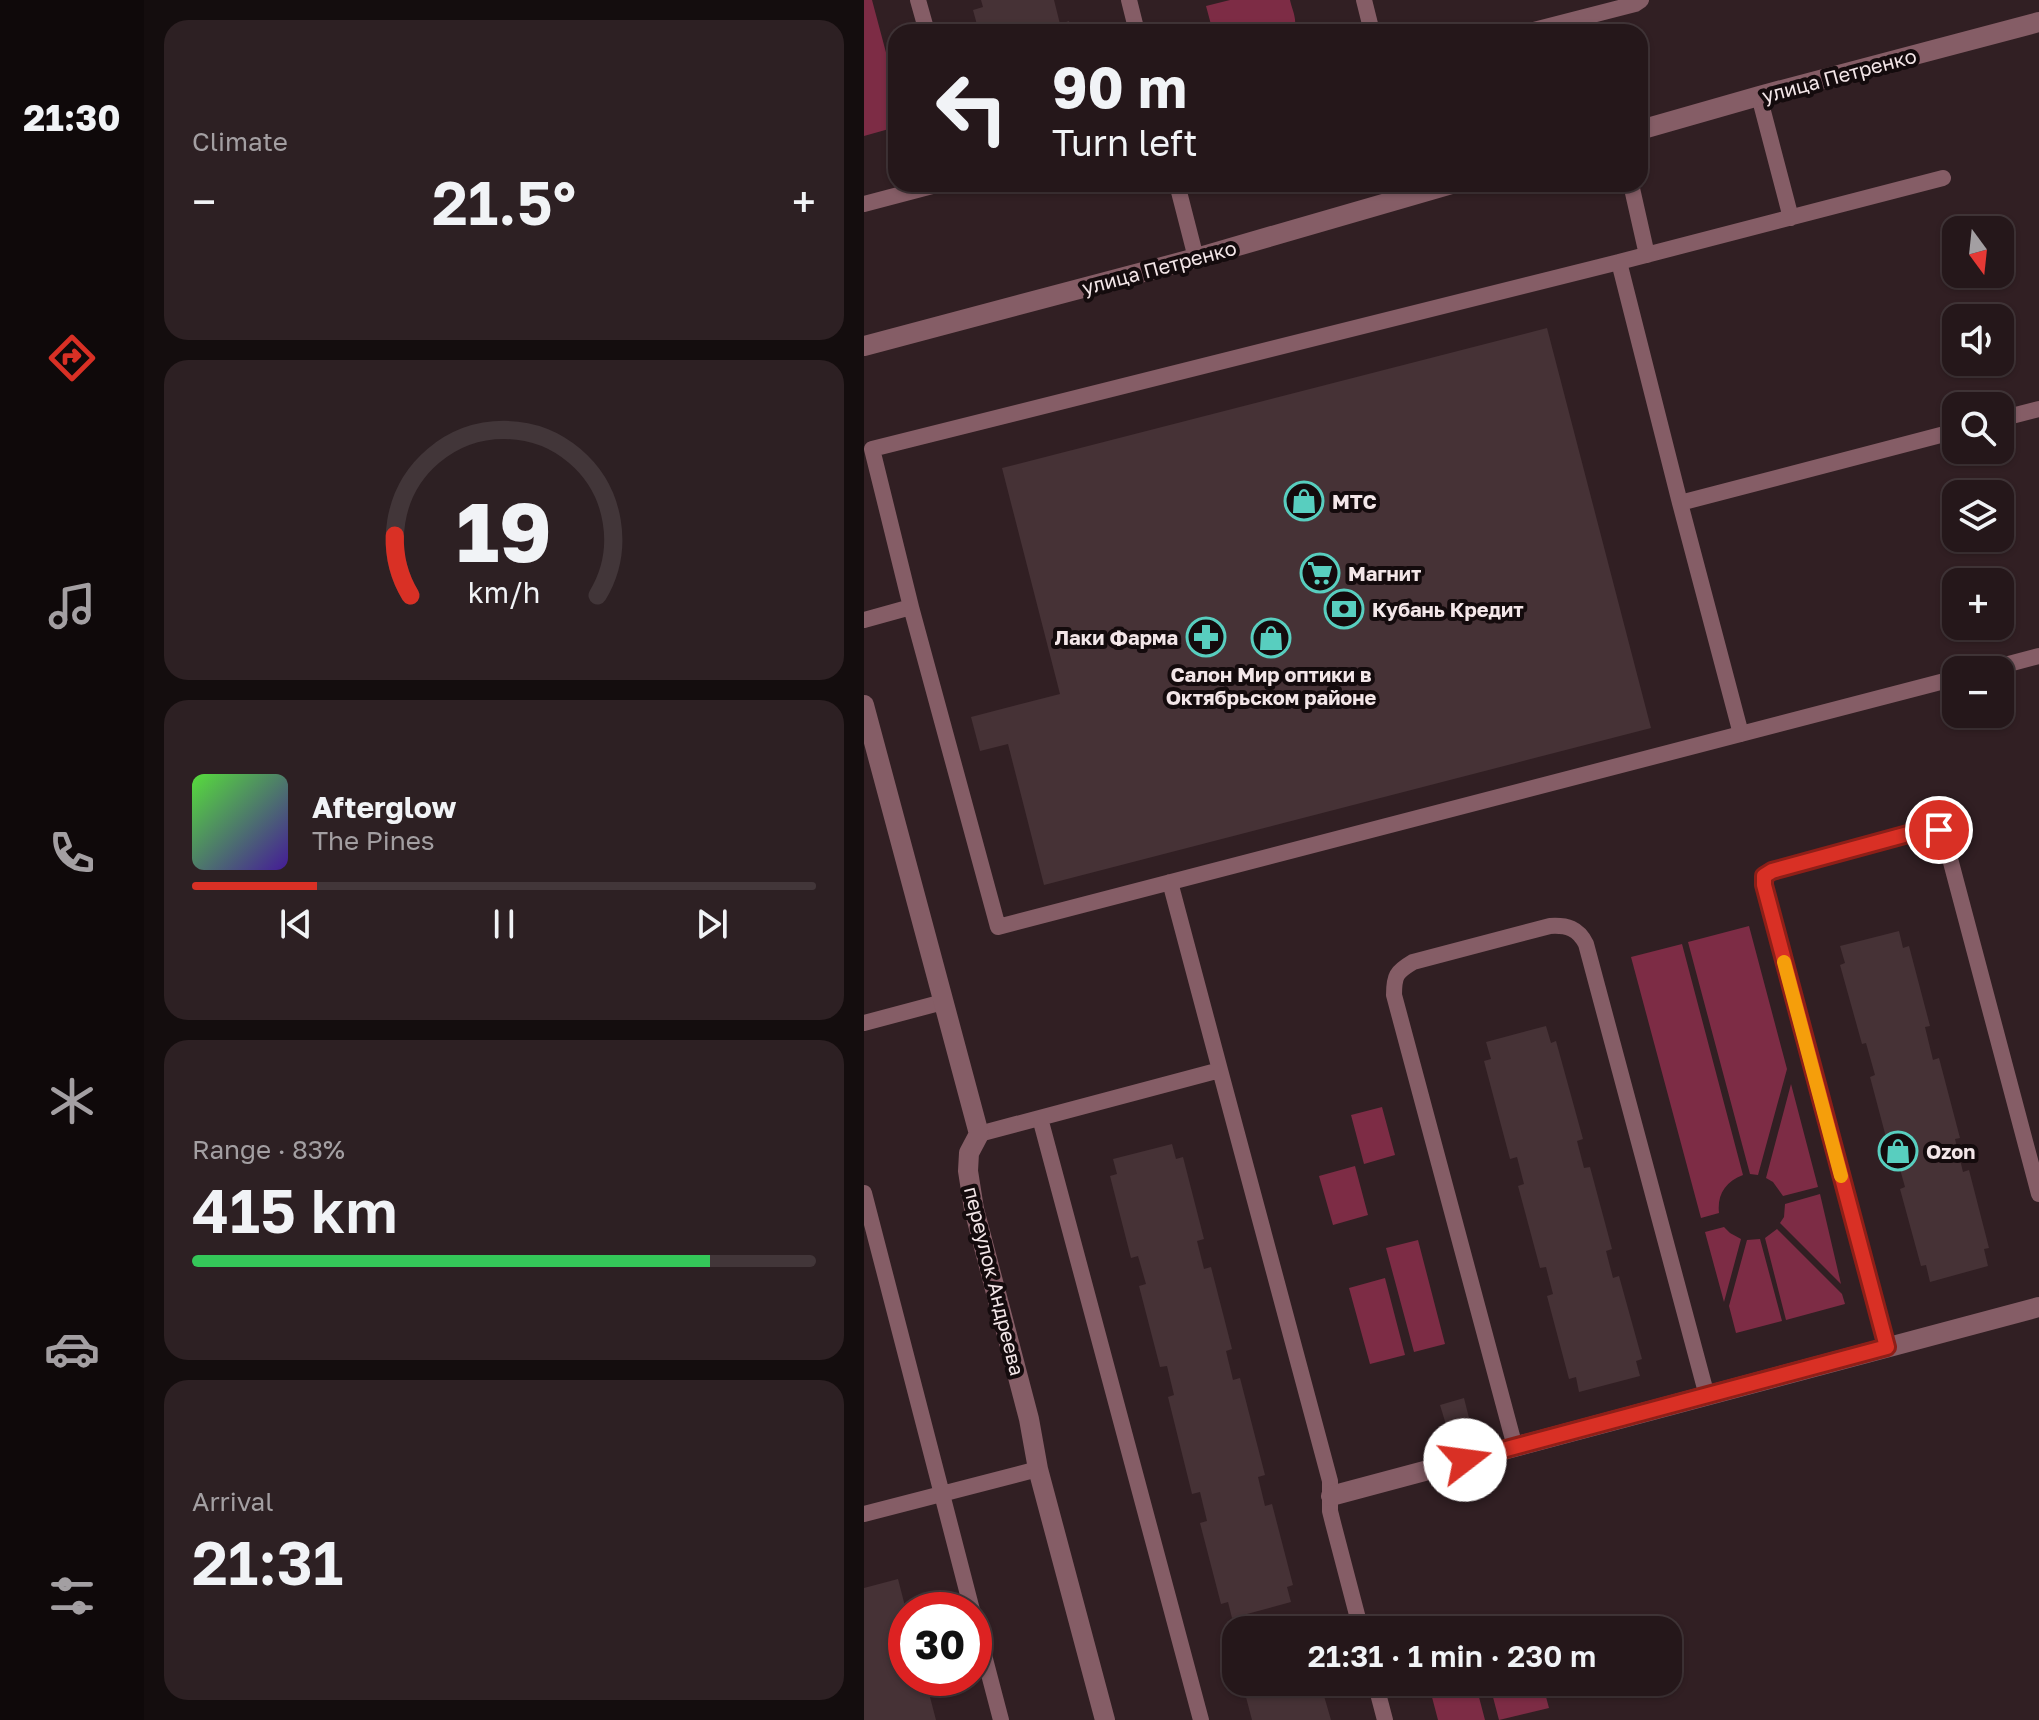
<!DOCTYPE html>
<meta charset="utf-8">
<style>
body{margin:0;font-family:"Golos Text",sans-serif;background:#2d2023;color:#f1f3f6;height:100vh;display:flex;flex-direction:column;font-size:30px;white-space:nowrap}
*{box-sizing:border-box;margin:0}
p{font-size:26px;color:#a39fa2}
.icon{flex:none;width:44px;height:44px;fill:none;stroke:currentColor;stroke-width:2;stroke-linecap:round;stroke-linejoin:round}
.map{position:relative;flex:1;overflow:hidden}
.sheet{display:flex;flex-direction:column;gap:20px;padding:20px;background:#140d0e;width:720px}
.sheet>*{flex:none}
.top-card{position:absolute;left:24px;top:24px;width:760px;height:168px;border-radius:24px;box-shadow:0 2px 6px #0004,0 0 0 2px #423639;background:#25171a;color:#f1f3f6;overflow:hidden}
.needle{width:52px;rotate:165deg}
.fabs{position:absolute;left:1078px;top:216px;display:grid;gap:16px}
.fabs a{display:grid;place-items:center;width:72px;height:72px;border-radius:16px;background:#25171a;box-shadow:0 2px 6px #0004,0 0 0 2px #423639;font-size:40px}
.speed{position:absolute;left:24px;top:1592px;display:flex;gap:16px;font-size:40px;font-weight:700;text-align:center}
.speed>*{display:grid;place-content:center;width:104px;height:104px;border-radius:50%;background:#25171a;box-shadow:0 2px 6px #0004,0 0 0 2px #423639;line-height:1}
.speed .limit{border:12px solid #d22;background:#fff;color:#111}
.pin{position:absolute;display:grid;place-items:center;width:68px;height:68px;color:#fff;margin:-34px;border:4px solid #fff;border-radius:50%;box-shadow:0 2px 8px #0007}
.me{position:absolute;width:88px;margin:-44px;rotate:75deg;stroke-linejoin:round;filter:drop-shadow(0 0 6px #0008)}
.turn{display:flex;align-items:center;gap:28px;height:168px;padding:0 32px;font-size:36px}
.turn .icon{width:104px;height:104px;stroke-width:2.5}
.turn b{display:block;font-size:56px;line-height:68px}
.big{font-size:60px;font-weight:600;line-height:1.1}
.sheet .card{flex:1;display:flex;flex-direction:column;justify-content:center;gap:12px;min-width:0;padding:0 28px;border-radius:24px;background:#2d2023}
.sheet .dial{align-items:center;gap:0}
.dial svg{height:208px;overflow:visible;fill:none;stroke:#423639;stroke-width:7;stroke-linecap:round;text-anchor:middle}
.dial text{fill:#f1f3f6;stroke:none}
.song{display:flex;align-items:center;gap:24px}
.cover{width:96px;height:96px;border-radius:12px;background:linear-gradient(135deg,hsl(110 70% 55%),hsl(260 70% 35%))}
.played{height:8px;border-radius:4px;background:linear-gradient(90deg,#d93025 20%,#423639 20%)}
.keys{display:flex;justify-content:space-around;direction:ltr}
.heat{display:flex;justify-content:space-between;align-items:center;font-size:44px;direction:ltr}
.charge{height:12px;border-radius:6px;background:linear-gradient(90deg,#34c759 83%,#423639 0)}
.trip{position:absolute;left:358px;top:1616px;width:460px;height:80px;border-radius:24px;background:#25171a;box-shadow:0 2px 6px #0004,0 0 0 2px #423639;font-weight:600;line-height:80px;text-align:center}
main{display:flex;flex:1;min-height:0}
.tabs{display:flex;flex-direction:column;width:144px;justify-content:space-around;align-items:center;background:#0f090a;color:#a39fa2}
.tabs .icon{width:56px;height:56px}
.tabs .current{color:#d93025}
.tabs b{font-size:36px;color:#f1f3f6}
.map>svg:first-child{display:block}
.green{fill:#7d2c45}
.building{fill:#463236}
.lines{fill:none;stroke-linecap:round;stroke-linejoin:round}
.lane{stroke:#855d66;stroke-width:16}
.street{stroke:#855d66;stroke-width:20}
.route-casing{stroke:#8d1f18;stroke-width:20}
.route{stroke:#d93025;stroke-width:14}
.slow{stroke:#f59e0b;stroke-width:14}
.labels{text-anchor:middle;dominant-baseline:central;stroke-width:8;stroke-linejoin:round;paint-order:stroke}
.street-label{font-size:20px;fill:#f3e6e8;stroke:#140b0d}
.poi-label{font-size:20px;font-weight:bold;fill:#f3e6e8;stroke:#140b0d;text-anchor:start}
</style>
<main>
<nav class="tabs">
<b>21:30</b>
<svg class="icon current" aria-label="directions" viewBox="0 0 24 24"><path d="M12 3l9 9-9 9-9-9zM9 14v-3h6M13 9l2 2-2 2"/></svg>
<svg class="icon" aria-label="music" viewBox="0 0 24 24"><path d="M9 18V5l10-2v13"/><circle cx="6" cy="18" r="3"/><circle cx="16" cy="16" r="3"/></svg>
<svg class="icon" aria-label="phone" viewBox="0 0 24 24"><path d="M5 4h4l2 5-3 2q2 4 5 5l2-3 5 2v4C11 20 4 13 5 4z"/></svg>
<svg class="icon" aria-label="climate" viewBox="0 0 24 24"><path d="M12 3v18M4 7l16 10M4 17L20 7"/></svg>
<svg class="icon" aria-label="car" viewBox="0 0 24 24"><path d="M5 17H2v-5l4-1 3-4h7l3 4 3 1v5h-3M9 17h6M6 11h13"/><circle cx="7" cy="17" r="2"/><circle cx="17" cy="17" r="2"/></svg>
<svg class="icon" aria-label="filters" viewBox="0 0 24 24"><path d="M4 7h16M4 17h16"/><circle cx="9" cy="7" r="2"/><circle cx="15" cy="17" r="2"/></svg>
</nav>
<section class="sheet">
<div class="card"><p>Climate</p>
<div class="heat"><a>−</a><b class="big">21.5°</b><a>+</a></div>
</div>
<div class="card dial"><svg viewBox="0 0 100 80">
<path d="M14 69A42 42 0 1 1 86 69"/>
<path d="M14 69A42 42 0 0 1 8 46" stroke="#d93025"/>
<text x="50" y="56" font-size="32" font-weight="700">19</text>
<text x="50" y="72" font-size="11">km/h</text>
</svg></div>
<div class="card">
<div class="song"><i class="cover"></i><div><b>Afterglow</b><p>The Pines</p></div></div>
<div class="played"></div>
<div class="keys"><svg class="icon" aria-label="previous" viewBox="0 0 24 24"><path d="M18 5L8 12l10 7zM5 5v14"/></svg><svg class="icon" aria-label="pause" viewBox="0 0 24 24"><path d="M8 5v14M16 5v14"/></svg><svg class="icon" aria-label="next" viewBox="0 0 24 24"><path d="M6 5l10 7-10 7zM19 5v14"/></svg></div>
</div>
<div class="card"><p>Range · 83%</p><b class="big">415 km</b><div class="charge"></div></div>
<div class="card"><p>Arrival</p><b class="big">21:31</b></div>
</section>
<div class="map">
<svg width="1175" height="1720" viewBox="0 0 1175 1720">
<rect width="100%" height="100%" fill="#311f23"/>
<!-- green -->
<path class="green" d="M 0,0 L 8,0 L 32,90 L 32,127 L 0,136 Z
M 366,0 L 426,0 C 428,10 436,24 427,32 L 349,32 L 342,6 Z
M 885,926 L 923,1069 L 894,1175 L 886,1174 L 824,942 Z
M 818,944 L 879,1175 C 861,1182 853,1195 855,1213 L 837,1218 L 767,957 Z
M 927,1084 L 954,1187 L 919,1196 L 909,1182 L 902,1178 Z
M 518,1107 L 531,1155 L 500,1164 L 487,1115 Z
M 491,1166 L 504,1215 L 469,1225 L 455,1176 Z
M 956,1194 L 977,1284 L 916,1223 L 920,1217 L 921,1204 Z
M 860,1227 L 866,1233 L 877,1239 L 860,1302 L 841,1232 Z
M 913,1229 L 978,1294 L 981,1304 L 922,1320 L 901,1238 Z
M 896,1239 L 918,1321 L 872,1333 L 865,1306 L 883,1240 Z
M 554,1240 L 581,1344 L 550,1352 L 522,1248 Z
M 521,1278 L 541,1355 L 506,1364 L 485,1288 Z
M 564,1682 L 611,1682 L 621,1720 L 574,1720 Z
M 625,1682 L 678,1682 L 685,1708 L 635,1720 Z"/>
<!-- building -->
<path class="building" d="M 117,0 L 190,0 L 196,24 L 205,21 L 207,32 L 115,32 L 109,10 L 119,7 Z
M 683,328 L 787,728 L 180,885 L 144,744 L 116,751 L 107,717 L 196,694 L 138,468 Z
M 1035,931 L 1039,948 L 1045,946 L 1066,1026 L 1061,1027 L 1069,1060 L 1075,1058 L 1096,1138 L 1091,1139 L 1099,1172 L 1105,1170 L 1125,1248 L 1120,1249 L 1124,1266 L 1066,1282 L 1062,1265 L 1057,1266 L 1036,1189 L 1041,1187 L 1032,1155 L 1027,1156 L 1006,1077 L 1011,1075 L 1002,1043 L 998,1044 L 976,965 L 981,963 L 976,946 Z
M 682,1026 L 687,1043 L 692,1041 L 719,1139 L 713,1141 L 720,1168 L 726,1167 L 748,1249 L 742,1251 L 749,1278 L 755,1276 L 778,1359 L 772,1361 L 776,1376 L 715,1392 L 712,1377 L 705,1379 L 683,1296 L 689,1294 L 682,1267 L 676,1268 L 654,1186 L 660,1184 L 653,1157 L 646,1159 L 620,1061 L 627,1059 L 622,1042 Z
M 308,1144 L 312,1159 L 319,1157 L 340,1239 L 333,1241 L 340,1269 L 347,1267 L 368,1349 L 362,1351 L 369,1380 L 376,1378 L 401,1475 L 394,1477 L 401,1506 L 408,1504 L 429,1585 L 423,1587 L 427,1602 L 368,1618 L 364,1602 L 357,1604 L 336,1523 L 343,1521 L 336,1492 L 328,1494 L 304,1397 L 310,1395 L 303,1366 L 296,1367 L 275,1286 L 282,1284 L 274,1256 L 267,1258 L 246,1176 L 253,1174 L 249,1159 Z
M 600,1398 L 606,1422 L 583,1428 L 576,1405 Z
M 34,1579 L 42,1610 L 42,1678 L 61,1678 L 72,1720 L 0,1720 L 0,1588 Z
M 378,1682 L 456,1682 L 467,1720 L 388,1720 Z"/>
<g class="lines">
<!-- lane -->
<path class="lane" d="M 54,0 L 63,32
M 265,0 L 273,32
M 500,0 L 508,32
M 662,32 L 771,4 L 777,0
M 895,96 L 927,218
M 313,184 L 332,258
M 767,184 L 783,255
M 0,204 L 76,184
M 755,262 L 1079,178
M 1136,419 L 1175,409
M 816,503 L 1092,431
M 47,607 L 8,449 L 755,262 L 816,503 L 877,734
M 0,620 L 47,607 L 134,927 L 1092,678
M 1122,670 L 1175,656
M 306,882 L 356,1070
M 0,1023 L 79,1002
M 176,1118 L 337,1720
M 115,1134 L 356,1070 L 466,1481 L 466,1511 L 469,1523 L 497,1630
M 0,1193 L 108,1610
M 1023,1347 L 900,885 L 900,876 L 908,871 L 1066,828 L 1075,830 L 1080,836 L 1175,1194
M 651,1447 L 530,995 C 530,976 532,972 549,962 L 686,926 C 703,925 714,928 722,944 L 843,1396
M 0,1514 L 174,1469
M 110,1617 L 137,1720
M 511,1682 L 521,1720"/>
<!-- street -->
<path class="street" d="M 776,130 L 895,96 L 1175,22
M 0,346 L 332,258 L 588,184
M 0,705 L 115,1134 L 105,1153 L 104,1171 L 110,1209 L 165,1419 L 174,1469 L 241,1720
M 467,1496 L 1175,1307"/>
</g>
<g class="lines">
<!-- route casing -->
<g class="route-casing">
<path id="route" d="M 601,1460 L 1023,1347 L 900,885 L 900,876 L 908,871 L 1066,828 L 1075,830"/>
</g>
<!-- route -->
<use href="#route" class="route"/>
<!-- slow -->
<path class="slow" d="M 920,962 L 977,1176"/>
</g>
<!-- icons -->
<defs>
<g id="shop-ring" transform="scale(2)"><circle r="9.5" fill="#140b0d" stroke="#58cebf" stroke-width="1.5"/><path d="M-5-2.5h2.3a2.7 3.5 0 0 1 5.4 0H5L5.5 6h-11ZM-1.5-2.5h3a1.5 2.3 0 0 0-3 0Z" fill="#58cebf"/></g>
<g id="supermarket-ring" transform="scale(2)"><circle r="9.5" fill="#140b0d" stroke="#58cebf" stroke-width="1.5"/><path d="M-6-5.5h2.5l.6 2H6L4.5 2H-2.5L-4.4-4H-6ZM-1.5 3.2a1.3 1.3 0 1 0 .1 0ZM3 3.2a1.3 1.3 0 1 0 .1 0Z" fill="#58cebf"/></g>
<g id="bank-ring" transform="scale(2)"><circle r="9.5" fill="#140b0d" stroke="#58cebf" stroke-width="1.5"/><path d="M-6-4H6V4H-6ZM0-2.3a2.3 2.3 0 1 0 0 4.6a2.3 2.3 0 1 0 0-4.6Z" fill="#58cebf"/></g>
<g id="pharmacy-ring" transform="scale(2)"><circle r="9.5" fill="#140b0d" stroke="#58cebf" stroke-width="1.5"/><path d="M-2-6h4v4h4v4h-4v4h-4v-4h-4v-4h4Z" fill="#58cebf"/></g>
</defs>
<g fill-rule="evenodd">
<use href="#shop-ring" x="440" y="501"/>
<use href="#supermarket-ring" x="456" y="573"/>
<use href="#bank-ring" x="480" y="609"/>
<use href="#pharmacy-ring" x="342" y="637"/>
<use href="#shop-ring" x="407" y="638"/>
<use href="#shop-ring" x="1034" y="1151"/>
</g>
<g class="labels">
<!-- street labels -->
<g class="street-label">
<text transform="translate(975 75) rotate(-15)">улица Петренко</text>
<text transform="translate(295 267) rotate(-15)">улица Петренко</text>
<text transform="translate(131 1281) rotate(76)">переулок Андреева</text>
</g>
<!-- poi labels -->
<g class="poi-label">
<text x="468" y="501">МТС</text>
<text x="484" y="573">Магнит</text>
<text x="508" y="609">Кубань Кредит</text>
<text x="314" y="637" text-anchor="end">Лаки Фарма</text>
<text x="407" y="674" text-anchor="middle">Салон Мир оптики в<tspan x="407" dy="23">Октябрьском районе</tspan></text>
<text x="1062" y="1151">Ozon</text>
</g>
</g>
</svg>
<div class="fabs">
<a><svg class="needle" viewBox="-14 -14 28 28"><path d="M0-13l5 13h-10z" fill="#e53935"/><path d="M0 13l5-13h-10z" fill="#a39fa2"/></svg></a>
<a><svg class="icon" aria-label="sound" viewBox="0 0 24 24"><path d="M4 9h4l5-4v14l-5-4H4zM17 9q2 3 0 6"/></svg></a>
<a><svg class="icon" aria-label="search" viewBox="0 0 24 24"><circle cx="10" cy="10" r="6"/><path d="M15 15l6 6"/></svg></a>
<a><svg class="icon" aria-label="layers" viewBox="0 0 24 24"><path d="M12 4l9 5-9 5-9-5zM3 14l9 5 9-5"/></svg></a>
<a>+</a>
<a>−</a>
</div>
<div class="speed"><div class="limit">30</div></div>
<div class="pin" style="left:1075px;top:830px;background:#d93025"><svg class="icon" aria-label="arrive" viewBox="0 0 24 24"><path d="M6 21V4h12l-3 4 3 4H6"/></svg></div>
<svg class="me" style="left:601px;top:1460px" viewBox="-20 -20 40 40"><circle r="19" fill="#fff"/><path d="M0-13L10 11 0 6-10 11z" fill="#d93025"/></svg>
<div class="trip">21:31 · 1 min · 230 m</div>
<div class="top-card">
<div class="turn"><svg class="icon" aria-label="left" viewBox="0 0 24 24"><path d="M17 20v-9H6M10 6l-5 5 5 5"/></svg><div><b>90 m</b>Turn left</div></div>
</div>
</div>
</main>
